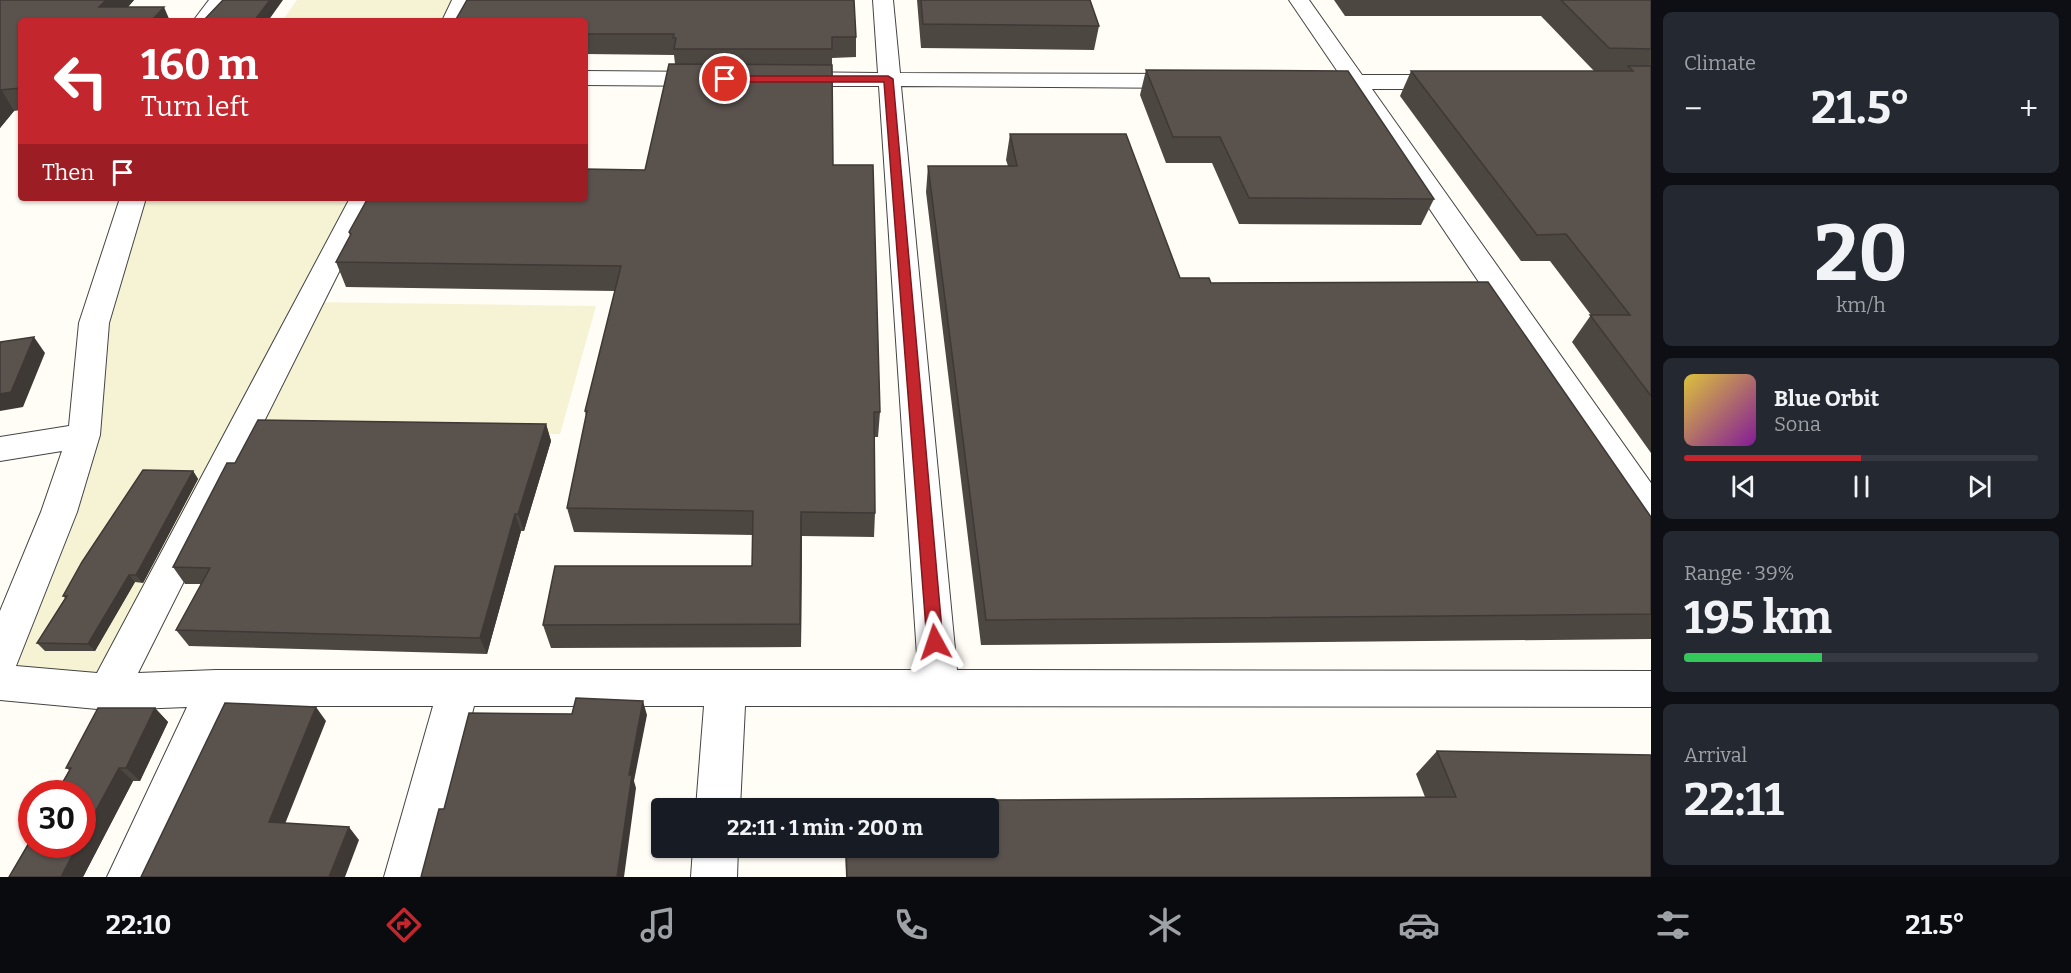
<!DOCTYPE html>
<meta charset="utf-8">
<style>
body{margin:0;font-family:Bitter,serif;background:#242831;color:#f1f3f6;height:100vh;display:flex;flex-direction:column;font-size:22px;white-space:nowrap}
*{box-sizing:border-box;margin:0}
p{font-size:20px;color:#9ea1a6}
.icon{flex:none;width:33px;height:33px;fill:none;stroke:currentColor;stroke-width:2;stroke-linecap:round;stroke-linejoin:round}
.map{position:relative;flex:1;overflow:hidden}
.sheet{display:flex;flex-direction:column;gap:12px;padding:12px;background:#0d0f14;width:420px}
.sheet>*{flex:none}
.banner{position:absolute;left:18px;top:18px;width:570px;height:183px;border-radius:6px;box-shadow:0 2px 4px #0004;background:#c4262e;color:#fff;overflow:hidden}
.speed{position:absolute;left:18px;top:780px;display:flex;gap:12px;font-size:30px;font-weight:700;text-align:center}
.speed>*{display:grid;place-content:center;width:78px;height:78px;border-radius:50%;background:#171b24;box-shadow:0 2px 4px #0004;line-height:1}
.speed .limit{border:9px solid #d22;background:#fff;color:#111}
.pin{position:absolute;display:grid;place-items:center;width:51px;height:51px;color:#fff;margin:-26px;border:3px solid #fff;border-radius:50%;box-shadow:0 2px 6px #0007}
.me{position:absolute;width:66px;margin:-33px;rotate:355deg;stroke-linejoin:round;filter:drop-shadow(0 0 4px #0008)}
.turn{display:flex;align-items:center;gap:21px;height:126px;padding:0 24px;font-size:27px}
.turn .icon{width:78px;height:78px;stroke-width:2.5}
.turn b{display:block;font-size:42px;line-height:51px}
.then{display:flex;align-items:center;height:57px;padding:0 24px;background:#0003;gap:12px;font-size:22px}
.big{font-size:45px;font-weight:700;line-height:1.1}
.sheet .card{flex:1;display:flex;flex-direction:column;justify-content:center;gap:9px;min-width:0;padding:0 21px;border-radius:9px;background:#242831}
.sheet .dial{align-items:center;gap:0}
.dial b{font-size:78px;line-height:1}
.song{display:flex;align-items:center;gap:18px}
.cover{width:72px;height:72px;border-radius:9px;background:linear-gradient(135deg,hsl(50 70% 55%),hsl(290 70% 35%))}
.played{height:6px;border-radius:3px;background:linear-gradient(90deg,#c4262e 50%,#363941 50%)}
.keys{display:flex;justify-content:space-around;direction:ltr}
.heat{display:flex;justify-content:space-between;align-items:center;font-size:33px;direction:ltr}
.charge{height:9px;border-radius:4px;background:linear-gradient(90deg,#34c759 39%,#363941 0)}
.trip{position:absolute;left:651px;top:798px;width:348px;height:60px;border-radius:6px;background:#171b24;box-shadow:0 2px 4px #0004;font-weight:700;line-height:60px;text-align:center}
.tabs{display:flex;height:96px;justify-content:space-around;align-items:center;background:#090b0e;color:#9ea1a6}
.tabs .icon{width:42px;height:42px}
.tabs .selected{color:#c4262e}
.tabs b{font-size:27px;color:#f1f3f6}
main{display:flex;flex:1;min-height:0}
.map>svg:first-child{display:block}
.farmland{fill:#f6f3d4}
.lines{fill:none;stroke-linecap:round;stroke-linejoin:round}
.minor-casing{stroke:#444;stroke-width:2}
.minor{fill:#fff;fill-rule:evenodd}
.wall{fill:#4d4742}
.shaded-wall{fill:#3f3936}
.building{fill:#5a524d;stroke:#3f3936;stroke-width:1.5}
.route{fill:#c4262e;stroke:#7f191e;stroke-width:1.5}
</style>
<main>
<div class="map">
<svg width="1651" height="877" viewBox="0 0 1651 877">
<rect width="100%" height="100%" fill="#fffdf5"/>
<!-- farmland -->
<path class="farmland" d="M 297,0 L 462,0 L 452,21 L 282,21 Z
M 133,198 L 363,198 L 310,302 L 596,306 L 560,434 L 242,432 L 108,692 L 0,682 L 0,658 L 59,512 Z"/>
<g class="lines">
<!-- minor casing -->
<g class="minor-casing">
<path id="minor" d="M 209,0 L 230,0 L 214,21 L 193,21 Z
M 452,0 L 472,0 L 462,21 L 442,21 Z
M 873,0 L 893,0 L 900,73 L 1189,74 L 1197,76 L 1200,81 L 1197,86 L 1189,88 L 901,86 L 957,670 L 1651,671 L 1651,707 L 745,706 L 740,808 L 696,808 L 704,706 L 474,706 L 430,877 L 384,877 L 433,706 L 228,706 L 153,877 L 107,877 L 187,707 L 108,710 L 0,700 L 0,611 L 41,512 L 62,451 L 0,461 L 0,437 L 69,426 L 79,323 L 120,198 L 146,198 L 109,323 L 100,435 L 77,512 L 16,666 L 97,673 L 350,198 L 376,198 L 138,673 L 216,670 L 918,670 L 879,86 L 788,86 L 780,84 L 777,79 L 780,74 L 788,72 L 878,73 Z
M 1289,0 L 1309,0 L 1362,75 L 1450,75 L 1458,77 L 1461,82 L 1458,87 L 1450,89 L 1372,89 L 1651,483 L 1651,524 L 1639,520 L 1349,89 L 1302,87 L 1299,82 L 1302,77 L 1340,75 Z
M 585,71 L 712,72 L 720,74 L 723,79 L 720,84 L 712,86 L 585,85 Z
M 693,848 L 738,848 L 737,877 L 691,877 Z"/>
</g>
<!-- minor -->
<use href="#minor" class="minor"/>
</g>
<!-- wall -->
<path class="wall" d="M 0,0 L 134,0 L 128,7 L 21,21 L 21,110 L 14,111 L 0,128 Z
M 917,0 L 1090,0 L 1099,26 L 1094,50 L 921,48 Z
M 1334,0 L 1651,0 L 1651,453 L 1572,342 L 1591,315 L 1550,261 L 1521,261 L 1400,96 L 1411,71 L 1594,71 L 1541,16 L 1345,16 Z
M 585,21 L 856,37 L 856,57 L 832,58 L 833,165 L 880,412 L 878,437 L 875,437 L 875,513 L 874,537 L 802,536 L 801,647 L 551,648 L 543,625 L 752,566 L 753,535 L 574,532 L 567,508 L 586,416 L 585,411 L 615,291 L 346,287 L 336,262 L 350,236 L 349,232 L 645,170 L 675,64 L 674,55 L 585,54 Z
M 1146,70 L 1434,199 L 1421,225 L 1239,224 L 1212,163 L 1166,163 L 1140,95 Z
M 1010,134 L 1180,278 L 1211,283 L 1651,517 L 1651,639 L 981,645 L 926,192 L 928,166 L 1008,166 L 1006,160 Z
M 546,424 L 551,441 L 524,531 L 521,531 L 487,654 L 189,646 L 176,630 L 201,584 L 185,584 L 173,567 L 235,463 Z
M 193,471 L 198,479 L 143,583 L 135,582 L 95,651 L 45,651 L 37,643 L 65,598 L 63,596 Z
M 155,708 L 168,722 L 140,781 L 133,781 L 83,877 L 9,877 L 69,770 L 66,768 Z
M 1437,751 L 1651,877 L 846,877 L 845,848 L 988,848 L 1425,797 L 1416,774 Z"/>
<!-- shaded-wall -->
<path class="shaded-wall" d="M 106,0 L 134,0 L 116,21 L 99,7 Z
M 270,0 L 283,0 L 268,21 L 254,21 Z
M 164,7 L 170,21 L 151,21 Z
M 1,89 L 14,111 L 0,128 L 0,90 Z
M 34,337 L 45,353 L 23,407 L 0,411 L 0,394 Z
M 546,424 L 551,441 L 524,531 L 518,514 Z
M 193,471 L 198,479 L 143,583 L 136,575 Z
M 801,512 L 802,536 L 801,647 L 800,624 Z
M 515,514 L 521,531 L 487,654 L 480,638 Z
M 129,575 L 135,582 L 95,651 L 88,644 Z
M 643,701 L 647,715 L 634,781 L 636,788 L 624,877 L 617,877 L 629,775 Z
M 316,707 L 326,721 L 281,834 L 269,822 Z
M 155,708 L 168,722 L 140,781 L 126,768 Z
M 119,768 L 133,781 L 83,877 L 61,877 L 78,844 L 82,844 L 82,836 Z
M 349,827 L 359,840 L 345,877 L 329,877 Z"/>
<!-- building -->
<path class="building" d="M 0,0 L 106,0 L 99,7 L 164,7 L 151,21 L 21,21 L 21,88 L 0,90 Z
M 223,0 L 270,0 L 254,21 L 203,21 Z
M 467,0 L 854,0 L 856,37 L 832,37 L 832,49 L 674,49 L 676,38 L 673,38 L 674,34 L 585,34 L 585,21 L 455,21 Z
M 921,0 L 1090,0 L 1099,26 L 923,24 Z
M 1561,0 L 1651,0 L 1651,49 L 1609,48 Z
M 669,64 L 832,65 L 833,165 L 873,165 L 880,412 L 874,412 L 875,513 L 801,512 L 800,624 L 543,625 L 555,566 L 752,566 L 753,511 L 567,508 L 587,411 L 585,411 L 621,266 L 336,262 L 351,234 L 349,232 L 368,198 L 585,198 L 585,169 L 645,170 Z
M 1628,66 L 1651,66 L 1651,396 L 1590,315 L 1630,315 L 1566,234 L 1537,235 L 1411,71 L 1633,71 Z
M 1146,70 L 1348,71 L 1434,199 L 1249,198 L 1220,137 L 1173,137 Z
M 1010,134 L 1126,134 L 1180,278 L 1209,278 L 1211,283 L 1488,282 L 1651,517 L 1651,614 L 986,620 L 928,166 L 1017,166 Z
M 34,337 L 11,392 L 0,394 L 0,342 Z
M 258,420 L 546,424 L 518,514 L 515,514 L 480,638 L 176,630 L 210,568 L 173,567 L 227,463 L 235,463 Z
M 143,470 L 193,471 L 136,575 L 129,575 L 88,644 L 37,643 L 67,596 L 63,596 L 82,562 Z
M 576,698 L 643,701 L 629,775 L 632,775 L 617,877 L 421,877 L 439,809 L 444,809 L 469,713 L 572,714 Z
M 225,703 L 316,707 L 269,822 L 349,827 L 329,877 L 141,877 Z
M 98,708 L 155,708 L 126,768 L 119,768 L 82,836 L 82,794 L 56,794 L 71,768 L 66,768 Z
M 1437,751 L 1651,755 L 1651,877 L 847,877 L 846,848 L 988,848 L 988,808 L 846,808 L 845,801 L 1456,797 Z
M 32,838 L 32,844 L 78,844 L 61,877 L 9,877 Z"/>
<!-- route -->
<path class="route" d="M 888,76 L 893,79 L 943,642 L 941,647 L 935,649 L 929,647 L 927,642 L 884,82 L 725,82 L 720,79 L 725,76 Z"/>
</svg>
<div class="speed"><div class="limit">30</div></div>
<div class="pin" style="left:725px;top:79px;background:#d93025"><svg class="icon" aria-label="arrive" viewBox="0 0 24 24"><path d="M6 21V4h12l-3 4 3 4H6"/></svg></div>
<svg class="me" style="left:935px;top:642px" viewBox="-20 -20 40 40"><path d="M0-17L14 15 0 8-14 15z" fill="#c4262e" stroke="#fff" stroke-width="4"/></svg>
<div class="trip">22:11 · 1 min · 200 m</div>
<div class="banner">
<div class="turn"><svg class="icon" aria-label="left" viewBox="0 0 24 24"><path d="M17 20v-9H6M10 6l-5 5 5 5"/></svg><div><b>160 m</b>Turn left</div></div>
<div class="then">Then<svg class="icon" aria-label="arrive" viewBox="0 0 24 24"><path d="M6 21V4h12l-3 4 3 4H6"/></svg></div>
</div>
</div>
<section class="sheet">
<div class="card"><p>Climate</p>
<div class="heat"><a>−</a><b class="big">21.5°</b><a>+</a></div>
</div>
<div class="card dial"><b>20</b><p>km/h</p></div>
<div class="card">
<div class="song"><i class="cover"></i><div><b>Blue Orbit</b><p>Sona</p></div></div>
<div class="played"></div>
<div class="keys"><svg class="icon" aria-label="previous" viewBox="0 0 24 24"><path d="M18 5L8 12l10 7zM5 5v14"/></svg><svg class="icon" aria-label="pause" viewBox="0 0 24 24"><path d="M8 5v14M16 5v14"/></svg><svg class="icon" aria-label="next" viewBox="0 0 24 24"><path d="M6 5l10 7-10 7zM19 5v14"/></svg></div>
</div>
<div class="card"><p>Range · 39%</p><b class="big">195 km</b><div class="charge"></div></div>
<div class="card"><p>Arrival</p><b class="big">22:11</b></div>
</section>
</main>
<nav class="tabs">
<b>22:10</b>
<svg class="icon selected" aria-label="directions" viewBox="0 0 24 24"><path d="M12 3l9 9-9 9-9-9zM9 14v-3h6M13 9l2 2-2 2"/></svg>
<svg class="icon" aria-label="music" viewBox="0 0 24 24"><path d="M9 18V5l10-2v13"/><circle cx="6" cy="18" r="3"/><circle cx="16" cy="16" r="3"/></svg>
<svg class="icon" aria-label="phone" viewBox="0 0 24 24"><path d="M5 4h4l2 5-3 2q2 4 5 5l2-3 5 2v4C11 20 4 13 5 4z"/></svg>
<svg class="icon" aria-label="climate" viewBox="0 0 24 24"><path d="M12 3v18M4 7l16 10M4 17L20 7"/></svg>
<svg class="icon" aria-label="car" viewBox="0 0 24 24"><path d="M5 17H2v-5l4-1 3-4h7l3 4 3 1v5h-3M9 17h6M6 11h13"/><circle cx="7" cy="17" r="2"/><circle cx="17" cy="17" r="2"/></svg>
<svg class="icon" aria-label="filters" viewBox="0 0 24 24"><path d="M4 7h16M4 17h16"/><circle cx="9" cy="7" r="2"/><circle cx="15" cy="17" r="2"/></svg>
<b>21.5°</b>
</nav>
